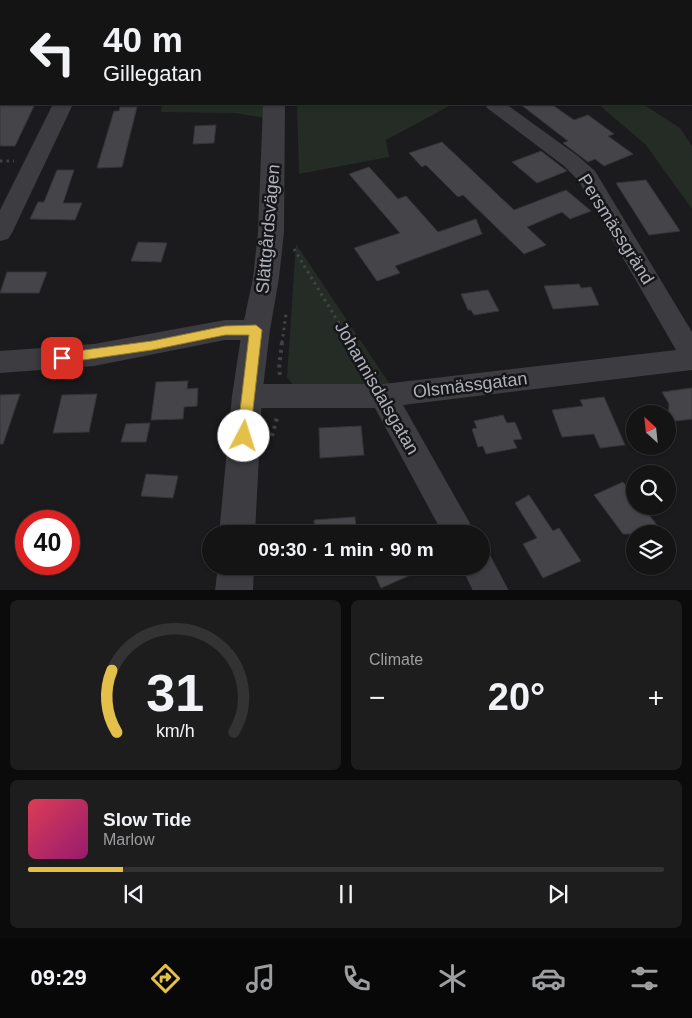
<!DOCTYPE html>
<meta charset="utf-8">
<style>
body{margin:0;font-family:Arial,sans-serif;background:#1d1d1e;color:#f1f3f6;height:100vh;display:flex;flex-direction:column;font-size:19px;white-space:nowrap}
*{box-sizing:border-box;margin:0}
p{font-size:16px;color:#9d9ea0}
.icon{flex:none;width:28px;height:28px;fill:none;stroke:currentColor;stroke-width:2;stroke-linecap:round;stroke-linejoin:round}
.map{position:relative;height:590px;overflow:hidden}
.panel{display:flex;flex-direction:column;gap:10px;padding:10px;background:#0b0b0c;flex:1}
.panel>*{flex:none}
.guide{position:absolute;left:0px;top:0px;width:692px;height:105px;box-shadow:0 1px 4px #0004,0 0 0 1px #333334;background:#141415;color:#f1f3f6;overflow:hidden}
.needle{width:32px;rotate:333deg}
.tools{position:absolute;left:626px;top:405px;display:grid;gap:10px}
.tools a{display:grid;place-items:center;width:50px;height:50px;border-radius:50%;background:#141415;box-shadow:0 1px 4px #0004,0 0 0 1px #333334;font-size:25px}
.speed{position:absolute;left:15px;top:510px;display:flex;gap:10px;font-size:25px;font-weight:700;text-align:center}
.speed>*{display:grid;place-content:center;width:65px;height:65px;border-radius:50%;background:#141415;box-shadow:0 1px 4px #0004,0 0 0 1px #333334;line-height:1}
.speed .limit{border:8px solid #d22;background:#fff;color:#111}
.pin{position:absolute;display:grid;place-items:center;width:42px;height:42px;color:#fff;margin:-21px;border-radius:10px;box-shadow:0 2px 8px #0006}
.me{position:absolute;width:55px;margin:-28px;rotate:5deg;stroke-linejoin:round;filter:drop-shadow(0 0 4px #0008)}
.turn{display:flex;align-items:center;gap:18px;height:105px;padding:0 20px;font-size:22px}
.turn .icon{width:65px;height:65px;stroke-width:2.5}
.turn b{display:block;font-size:35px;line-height:42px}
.big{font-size:38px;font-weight:700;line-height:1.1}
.panel .tile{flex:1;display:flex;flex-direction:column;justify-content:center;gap:8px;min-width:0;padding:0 18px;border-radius:8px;background:#1d1d1e}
.panel .dial{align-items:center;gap:0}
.dial svg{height:130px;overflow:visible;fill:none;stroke:#333334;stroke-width:7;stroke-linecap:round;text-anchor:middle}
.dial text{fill:#f1f3f6;stroke:none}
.song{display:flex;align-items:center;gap:15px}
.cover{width:60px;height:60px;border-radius:8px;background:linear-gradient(135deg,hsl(350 70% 55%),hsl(320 70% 35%))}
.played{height:5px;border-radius:2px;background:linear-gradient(90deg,#e4c04b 15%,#333334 15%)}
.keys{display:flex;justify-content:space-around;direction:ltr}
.heat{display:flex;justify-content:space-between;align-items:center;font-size:28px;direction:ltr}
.panel .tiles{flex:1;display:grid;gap:10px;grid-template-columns:1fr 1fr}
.tile:last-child{grid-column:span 2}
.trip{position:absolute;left:202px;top:525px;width:288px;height:50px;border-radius:25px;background:#141415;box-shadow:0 1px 4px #0004,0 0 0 1px #333334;font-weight:700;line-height:50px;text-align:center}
.dock{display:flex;height:80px;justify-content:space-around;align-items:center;background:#080808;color:#9d9ea0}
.dock .icon{width:35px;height:35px}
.dock .on{color:#e4c04b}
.dock b{font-size:22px;color:#f1f3f6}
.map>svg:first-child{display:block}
.green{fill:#252c26}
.building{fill:#454549;stroke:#353538}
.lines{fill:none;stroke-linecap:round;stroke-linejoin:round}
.path-far1{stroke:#424348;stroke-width:3;stroke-dasharray:2.5 4;stroke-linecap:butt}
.path{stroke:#424348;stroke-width:4;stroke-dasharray:3 4.5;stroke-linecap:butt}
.minor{fill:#3c3c41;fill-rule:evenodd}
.tertiary{fill:#3c3c41;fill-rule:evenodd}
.route{fill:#e4c04b;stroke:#947d31}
.labels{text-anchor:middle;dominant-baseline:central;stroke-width:5;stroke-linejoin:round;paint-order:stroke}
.street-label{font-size:18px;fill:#aeb1bb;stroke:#161517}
</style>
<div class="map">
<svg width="692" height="591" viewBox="0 0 692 591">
<rect width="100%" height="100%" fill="#1b1a1c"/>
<!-- green -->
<path class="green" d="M 162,104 L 264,104 L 265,118 L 235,113 L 161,112 Z
M 297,104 L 453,104 L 386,140 L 389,157 L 299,174 Z
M 598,104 L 643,104 L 680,128 L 692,146 L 692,209 L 646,145 Z
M 296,244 L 391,386 L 293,385 L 287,377 Z"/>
<!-- building -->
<path class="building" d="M 0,104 L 35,104 L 15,146 L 0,146 Z
M 520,104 L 551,104 L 574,120 L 588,115 L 614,134 L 608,136 L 633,154 L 604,166 L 595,159 L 588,162 L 563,143 L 568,141 Z
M 120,107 L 137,107 L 122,167 L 97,168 L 114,111 L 119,111 Z
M 216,125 L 214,143 L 193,144 L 195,126 Z
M 442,142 L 514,210 L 566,190 L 591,211 L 570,219 L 562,212 L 527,227 L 546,245 L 524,254 L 463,195 L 458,197 L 426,165 L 422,167 L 409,153 Z
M 541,151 L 567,171 L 537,183 L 512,162 Z
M 369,167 L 398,199 L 406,196 L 438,232 L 476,219 L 482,234 L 395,266 L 400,273 L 377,281 L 354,248 L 400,233 L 349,174 Z
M 57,170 L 74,170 L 63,203 L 82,203 L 75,220 L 30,219 L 38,202 L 44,202 Z
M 646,180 L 680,231 L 649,235 L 616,183 Z
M 138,242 L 167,243 L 161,262 L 131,261 Z
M 7,272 L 47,272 L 39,293 L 0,293 Z
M 579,284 L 581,288 L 591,287 L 599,305 L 553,309 L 544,286 Z
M 488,290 L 499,311 L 474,315 L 471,310 L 468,310 L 461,294 Z
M 188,381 L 187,389 L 198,388 L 197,406 L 184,407 L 183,419 L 151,420 L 156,382 Z
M 692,388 L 692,419 L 668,422 L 669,404 L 662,392 Z
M 20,394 L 3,444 L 0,444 L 0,395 Z
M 97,394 L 89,432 L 53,433 L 62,395 Z
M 604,397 L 625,445 L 600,448 L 594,434 L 562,437 L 552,410 L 583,406 L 580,400 Z
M 503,415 L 507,423 L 515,422 L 522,439 L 513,440 L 517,448 L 486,454 L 483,446 L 478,447 L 472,429 L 477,428 L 474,421 Z
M 150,423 L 146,442 L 121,442 L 126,424 Z
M 361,426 L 364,455 L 320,458 L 319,428 Z
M 146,474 L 178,476 L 173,498 L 141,496 Z
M 623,482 L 635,497 L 635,506 L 642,506 L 664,534 L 623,534 L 594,495 Z
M 529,495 L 553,531 L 559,528 L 581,561 L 543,578 L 523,544 L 537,538 L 515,503 Z
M 355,517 L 356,528 L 367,527 L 368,534 L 315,534 L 314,520 Z
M 316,566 L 371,566 L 371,571 L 316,574 Z
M 371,566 L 431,566 L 381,588 Z"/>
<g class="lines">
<!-- path-far1 -->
<path class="path-far1" d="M 0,161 L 14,161
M 294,249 L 351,343
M 282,343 L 286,314"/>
<!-- path -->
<path class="path" d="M 350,342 L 370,374
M 280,375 L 279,368 L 282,342
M 272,436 L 277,418"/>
<!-- minor -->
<path class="minor" d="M 87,0 L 103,0 L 103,1 L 87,1 Z
M 588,0 L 605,0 L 606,1 L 589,1 Z
M 691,48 L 692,48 L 692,58 L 691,58 Z
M 53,104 L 73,104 L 12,233 L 8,239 L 0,241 L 0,210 Z
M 485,104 L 506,104 L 578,156 L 595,171 L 692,332 L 692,370 L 403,405 L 476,534 L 443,534 L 375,408 L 247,408 L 237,404 L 233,396 L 237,388 L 247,384 L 383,384 L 676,350 L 578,180 L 564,166 L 487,108 Z
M 225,320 L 256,320 L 265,323 L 269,330 L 265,337 L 256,340 L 225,340 L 94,366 L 0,373 L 0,351 L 94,344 Z
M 481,551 L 490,555 L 509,591 L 473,591 L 461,566 L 481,566 Z"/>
<!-- tertiary -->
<path class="tertiary" d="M 239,0 L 257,0 L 258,1 L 240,1 Z
M 263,104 L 285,104 L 284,232 L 279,278 L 270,330 L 262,396 L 255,534 L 219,534 L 232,396 L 242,330 L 253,278 L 258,232 Z
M 218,566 L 254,566 L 253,591 L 215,591 Z"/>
</g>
<!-- route -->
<path class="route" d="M 256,325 L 262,330 L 250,436 L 248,440 L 244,442 L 239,440 L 237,436 L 249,335 L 225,335 L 152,350 L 62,363 L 58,361 L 56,358 L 58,354 L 62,353 L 152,341 L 225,326 Z"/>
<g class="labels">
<!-- street labels -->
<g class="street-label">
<text transform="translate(268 229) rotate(-85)">Slättgårdsvägen</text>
<text transform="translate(616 229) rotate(58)">Persmässgränd</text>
<text transform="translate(470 385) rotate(-7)">Olsmässgatan</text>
<text transform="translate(377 388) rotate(60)">Johannisdalsgatan</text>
</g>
</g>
</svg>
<div class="tools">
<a><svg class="needle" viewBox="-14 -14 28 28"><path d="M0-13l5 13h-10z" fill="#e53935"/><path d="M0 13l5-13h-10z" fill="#9d9ea0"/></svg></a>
<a><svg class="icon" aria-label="search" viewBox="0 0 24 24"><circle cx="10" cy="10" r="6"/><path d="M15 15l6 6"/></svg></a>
<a><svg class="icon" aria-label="layers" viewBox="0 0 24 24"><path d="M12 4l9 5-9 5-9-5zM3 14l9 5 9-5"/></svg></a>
</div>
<div class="speed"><div class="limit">40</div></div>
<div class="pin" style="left:62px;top:358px;background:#d93025"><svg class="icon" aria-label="arrive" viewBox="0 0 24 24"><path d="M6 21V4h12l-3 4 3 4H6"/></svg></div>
<svg class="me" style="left:244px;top:436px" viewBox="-20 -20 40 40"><circle r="19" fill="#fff"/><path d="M0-13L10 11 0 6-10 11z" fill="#e4c04b"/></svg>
<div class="trip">09:30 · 1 min · 90 m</div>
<div class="guide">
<div class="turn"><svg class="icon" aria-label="left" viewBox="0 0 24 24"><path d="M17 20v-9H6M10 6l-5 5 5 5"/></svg><div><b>40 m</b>Gillegatan</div></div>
</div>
</div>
<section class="panel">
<div class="tiles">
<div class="tile dial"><svg viewBox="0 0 100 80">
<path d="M14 69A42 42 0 1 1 86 69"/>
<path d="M14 69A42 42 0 0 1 11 31" stroke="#e4c04b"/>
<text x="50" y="56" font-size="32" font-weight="700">31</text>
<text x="50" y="72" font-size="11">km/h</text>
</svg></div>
<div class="tile"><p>Climate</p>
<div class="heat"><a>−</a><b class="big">20°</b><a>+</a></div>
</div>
<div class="tile">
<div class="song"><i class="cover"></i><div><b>Slow Tide</b><p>Marlow</p></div></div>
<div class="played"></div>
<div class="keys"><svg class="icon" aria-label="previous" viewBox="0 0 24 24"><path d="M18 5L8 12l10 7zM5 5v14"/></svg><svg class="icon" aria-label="pause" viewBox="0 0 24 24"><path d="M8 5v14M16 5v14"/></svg><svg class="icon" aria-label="next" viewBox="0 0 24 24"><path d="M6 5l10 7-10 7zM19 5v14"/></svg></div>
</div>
</div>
</section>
<nav class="dock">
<b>09:29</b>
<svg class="icon on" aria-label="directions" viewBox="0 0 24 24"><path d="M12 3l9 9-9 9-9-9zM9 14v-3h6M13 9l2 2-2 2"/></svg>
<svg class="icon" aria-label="music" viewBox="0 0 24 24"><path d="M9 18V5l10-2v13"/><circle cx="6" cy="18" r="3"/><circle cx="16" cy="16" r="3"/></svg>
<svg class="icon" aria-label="phone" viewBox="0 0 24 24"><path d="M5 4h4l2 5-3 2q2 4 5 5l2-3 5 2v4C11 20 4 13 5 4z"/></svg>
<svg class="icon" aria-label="climate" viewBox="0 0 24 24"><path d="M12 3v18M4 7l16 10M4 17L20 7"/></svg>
<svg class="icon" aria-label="car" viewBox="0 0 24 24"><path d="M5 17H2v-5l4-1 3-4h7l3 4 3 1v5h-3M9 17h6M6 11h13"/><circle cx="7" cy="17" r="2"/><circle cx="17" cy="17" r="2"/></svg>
<svg class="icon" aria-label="filters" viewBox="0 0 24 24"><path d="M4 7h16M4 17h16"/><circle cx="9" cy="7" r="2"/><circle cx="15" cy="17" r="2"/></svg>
</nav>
